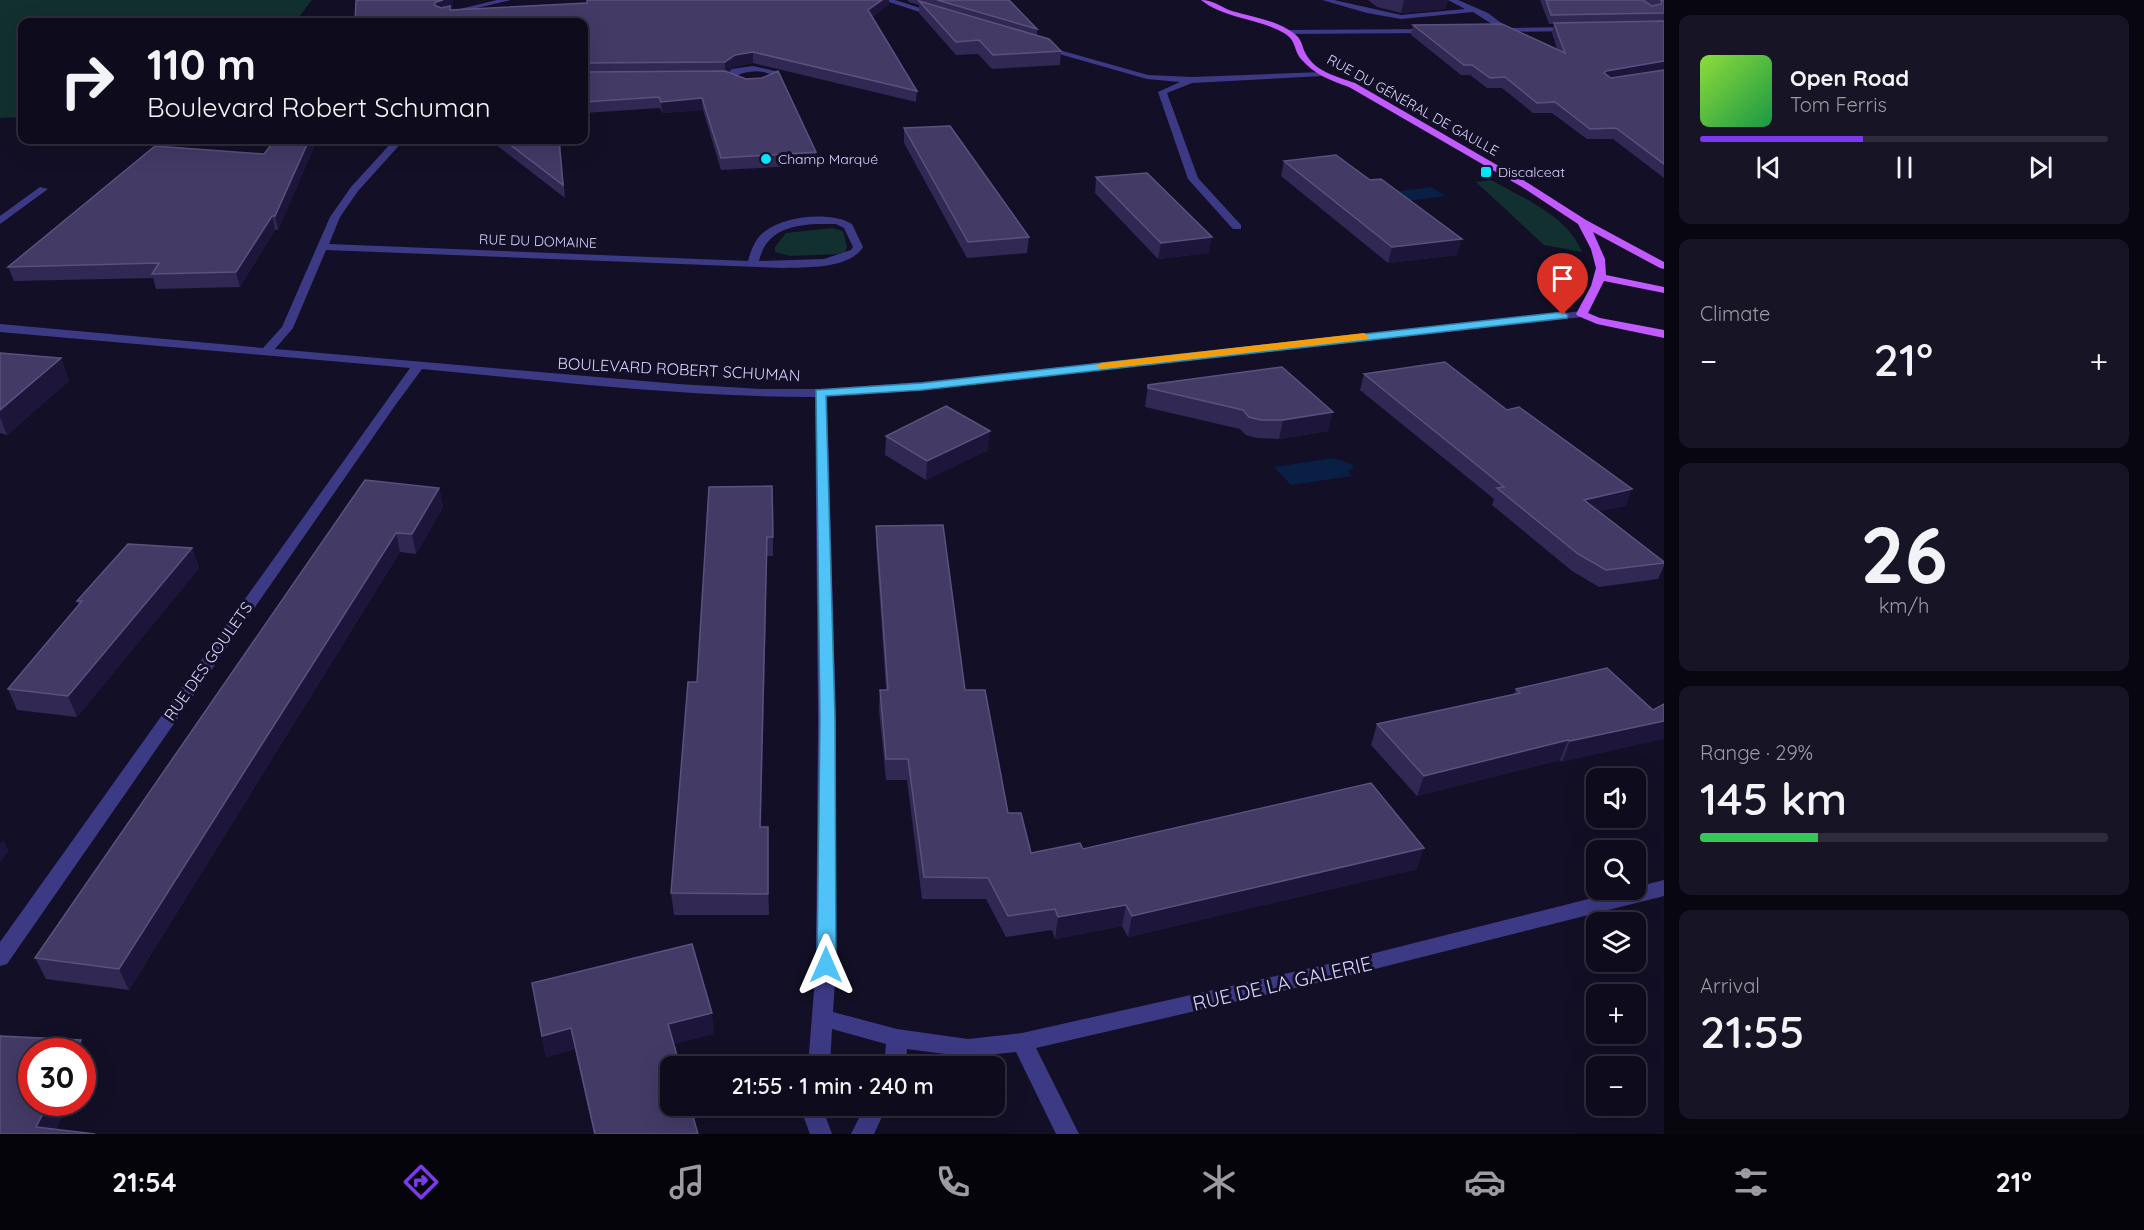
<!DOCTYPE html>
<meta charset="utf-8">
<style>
body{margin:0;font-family:Quicksand,sans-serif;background:#171425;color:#f1f3f6;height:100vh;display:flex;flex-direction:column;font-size:22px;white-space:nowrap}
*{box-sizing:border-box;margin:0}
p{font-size:20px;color:#9b9ba3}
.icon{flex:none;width:33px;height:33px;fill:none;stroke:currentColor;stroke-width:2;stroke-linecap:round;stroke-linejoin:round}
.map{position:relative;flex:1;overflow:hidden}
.drawer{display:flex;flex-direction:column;gap:15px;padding:15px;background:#08060f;width:480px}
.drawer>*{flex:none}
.hud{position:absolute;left:18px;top:18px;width:570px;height:126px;border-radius:12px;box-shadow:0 6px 24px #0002,0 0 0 2px #2e2b3b;background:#0e0b1c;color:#f1f3f6;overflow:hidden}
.fabs{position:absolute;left:1586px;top:768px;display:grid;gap:12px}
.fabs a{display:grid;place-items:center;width:60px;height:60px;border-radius:12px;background:#0e0b1c;box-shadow:0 6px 24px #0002,0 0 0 2px #2e2b3b;font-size:30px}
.speed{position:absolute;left:18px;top:1038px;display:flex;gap:12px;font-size:30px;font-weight:700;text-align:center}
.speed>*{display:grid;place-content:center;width:78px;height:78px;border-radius:50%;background:#0e0b1c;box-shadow:0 6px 24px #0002,0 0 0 2px #2e2b3b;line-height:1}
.speed .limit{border:9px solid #d22;background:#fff;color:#111}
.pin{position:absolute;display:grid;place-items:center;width:51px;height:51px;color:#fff;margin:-62px -26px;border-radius:50% 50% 50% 0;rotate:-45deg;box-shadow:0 0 6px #0007}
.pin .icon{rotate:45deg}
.me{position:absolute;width:66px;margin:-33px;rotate:0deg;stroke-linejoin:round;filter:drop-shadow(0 0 4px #0008)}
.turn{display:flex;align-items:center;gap:21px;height:126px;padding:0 30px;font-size:27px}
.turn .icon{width:78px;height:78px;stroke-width:2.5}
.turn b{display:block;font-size:42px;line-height:51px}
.big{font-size:45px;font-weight:600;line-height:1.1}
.drawer .card{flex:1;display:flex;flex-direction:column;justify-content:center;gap:9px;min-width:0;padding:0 21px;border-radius:12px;background:#171425}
.drawer .dial{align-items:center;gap:0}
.dial b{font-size:78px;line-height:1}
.song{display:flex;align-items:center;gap:18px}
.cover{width:72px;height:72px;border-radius:9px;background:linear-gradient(135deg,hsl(90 70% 55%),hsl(140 70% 35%))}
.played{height:6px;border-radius:3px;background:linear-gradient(90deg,#7c3aed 40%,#2e2b3b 40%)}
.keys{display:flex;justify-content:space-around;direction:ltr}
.heat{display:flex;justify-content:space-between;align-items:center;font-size:33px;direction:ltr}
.charge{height:9px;border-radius:4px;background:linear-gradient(90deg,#34c759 29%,#2e2b3b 0)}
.trip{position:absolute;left:660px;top:1056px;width:345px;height:60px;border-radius:12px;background:#0e0b1c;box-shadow:0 6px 24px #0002,0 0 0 2px #2e2b3b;font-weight:600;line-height:60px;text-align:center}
.tab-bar{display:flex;height:96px;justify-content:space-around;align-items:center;background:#06040b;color:#9b9ba3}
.tab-bar .icon{width:42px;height:42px}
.tab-bar .selected{color:#7c3aed}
.tab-bar b{font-size:27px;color:#f1f3f6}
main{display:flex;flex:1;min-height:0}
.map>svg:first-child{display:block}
.green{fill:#12302f}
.water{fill:#0a1f44}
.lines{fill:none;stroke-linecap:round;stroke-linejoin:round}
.minor{fill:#3d3a85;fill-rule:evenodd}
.major{fill:#c25bff;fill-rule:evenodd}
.wall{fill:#312854}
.shaded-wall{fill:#1d163a}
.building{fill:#433a66;stroke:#5a527e;stroke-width:1.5}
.route{fill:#4fc3f7;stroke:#337fa1;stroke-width:1.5}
.slow{fill:#f59e0b}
.poi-dot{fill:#00e5ff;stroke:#130f26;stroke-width:2}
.labels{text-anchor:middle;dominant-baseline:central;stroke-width:6;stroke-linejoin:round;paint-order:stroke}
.far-street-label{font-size:14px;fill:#d9d4ff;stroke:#130f26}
.far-poi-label{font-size:14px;fill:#d9d4ff;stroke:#130f26;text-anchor:start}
.street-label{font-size:16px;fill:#d9d4ff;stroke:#130f26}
.near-street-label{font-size:20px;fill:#d9d4ff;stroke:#130f26}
</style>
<main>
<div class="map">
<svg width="1664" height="1134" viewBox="0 0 1664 1134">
<rect width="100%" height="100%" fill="#130f26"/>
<!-- green -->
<path class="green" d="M 0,0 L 312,0 L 295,22 L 22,22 L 22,117 L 0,118 Z
M 1491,180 C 1523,198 1568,216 1582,252 L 1544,245 L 1476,182 Z
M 832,228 L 843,231 L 847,247 L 845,252 L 838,254 L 790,256 L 775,252 L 775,247 L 786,233 Z"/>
<!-- water -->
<path class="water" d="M 1431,187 L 1446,196 L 1399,202 L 1385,193 Z
M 1334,458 L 1353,465 L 1353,469 L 1348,471 L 1352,476 L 1291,485 L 1274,467 Z"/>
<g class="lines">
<!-- minor -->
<path class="minor" d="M 497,0 L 511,0 L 443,16 L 439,14 Z
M 883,0 L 895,0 L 942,15 L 935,17 Z
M 1322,0 L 1334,0 L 1401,15 L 1465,9 L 1448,0 L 1458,0 L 1488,13 L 1508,28 L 1571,27 L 1575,29 L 1571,31 L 1496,32 L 1492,30 L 1498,28 L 1473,12 L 1401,19 L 1367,13 Z
M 1433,29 L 1434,31 L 1430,33 L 1288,34 L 1284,32 L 1288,30 Z
M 1038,44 L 1148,75 L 1192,77 L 1322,72 L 1326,74 L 1322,76 L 1192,83 L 1167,93 L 1198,178 L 1241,225 L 1241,229 L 1233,229 L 1188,179 L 1158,92 L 1180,82 L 1147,79 L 1038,48 Z
M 753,66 L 779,72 L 778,80 L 762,85 L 762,81 L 770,78 L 772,75 C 744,62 726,89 708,77 L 712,75 L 726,75 L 732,69 Z
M 394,140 L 404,140 L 358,191 L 340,217 L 329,244 L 748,261 C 751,250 755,239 764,232 C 784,216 830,211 852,224 L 863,247 C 850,269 807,267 784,268 L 326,250 L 293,328 L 275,349 L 678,384 L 761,389 L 821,389 L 922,382 L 1582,311 L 1588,314 L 1582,317 L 922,390 L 827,396 L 836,720 L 836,965 L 833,1012 L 897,1029 L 968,1039 L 1022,1033 L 1355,958 L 1664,880 L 1664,896 L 1355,974 L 1036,1048 L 1079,1134 L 1056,1134 L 1016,1052 L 968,1057 L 907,1049 L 906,1066 L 884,1066 L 886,1044 L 832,1029 L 830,1066 L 808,1066 L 816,965 L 818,720 L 815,397 C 684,397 553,381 422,369 L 394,407 L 7,964 L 0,966 L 0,942 L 410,368 L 0,332 L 0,324 L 263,348 L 282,327 L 330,217 L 351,187 ZM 816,224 L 836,224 L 844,228 L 853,247 L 851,250 L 824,259 L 759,261 C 766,231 789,226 816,224 Z
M 40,187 L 48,189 L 0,224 L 0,216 Z
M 804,1106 L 826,1106 L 825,1115 L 832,1134 L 810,1134 L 803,1115 Z
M 865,1106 L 887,1106 L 874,1134 L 851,1134 Z"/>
<!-- major -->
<path class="major" d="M 1201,0 C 1214,0 1220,7 1232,11 C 1251,17 1271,19 1289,30 C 1304,39 1300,44 1307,56 C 1317,72 1338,77 1355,83 L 1528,183 L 1586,220 L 1664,262 L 1664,269 L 1660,268 L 1593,232 L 1605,259 L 1606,275 L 1664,287 L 1664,293 L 1604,281 L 1588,313 L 1600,318 L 1664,330 L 1664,338 L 1597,324 L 1578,316 L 1576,314 L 1591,286 L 1596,268 L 1591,249 L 1578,224 L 1522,187 L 1349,87 C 1330,80 1315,75 1301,59 C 1293,49 1297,41 1284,33 C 1258,18 1225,19 1201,0 Z"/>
</g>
<!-- wall -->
<path class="wall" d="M 358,0 L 453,0 L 453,8 L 451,9 L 451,10 L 889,4 L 872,17 L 917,91 L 916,102 L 753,63 L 736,66 L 727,72 L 816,152 L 816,165 L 721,170 L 703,110 L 662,113 L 660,108 L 584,113 L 584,22 L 355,22 Z
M 907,0 L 1009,0 L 1037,29 L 1037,35 L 1061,51 L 1060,65 L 992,69 L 978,54 L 956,55 L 919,13 L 919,5 L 909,2 Z
M 1368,0 L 1448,0 L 1445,9 L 1401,13 L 1377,7 Z
M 1540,0 L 1664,0 L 1664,178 L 1613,139 L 1587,139 L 1552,113 L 1533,113 L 1502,88 L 1487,88 L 1470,75 L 1461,75 L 1411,35 L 1413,25 L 1557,49 L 1552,33 L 1554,24 L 1549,24 Z
M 904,128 L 1029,237 L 1027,253 L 967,258 L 904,143 Z
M 275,140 L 317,140 L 278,230 L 275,230 L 240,287 L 156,289 L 153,278 L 14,281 L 8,267 L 264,154 Z
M 490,140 L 560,140 L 565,198 Z
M 1284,161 L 1457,255 L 1388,263 L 1281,176 Z
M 1096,177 L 1209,253 L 1158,259 L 1095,193 Z
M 0,353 L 61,358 L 69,381 L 7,435 L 0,433 Z
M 1364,374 L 1626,506 L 1599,511 L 1664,562 L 1664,566 L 1658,579 L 1599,587 L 1572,571 L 1492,505 L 1494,499 L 1360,390 Z
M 1148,385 L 1328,431 L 1279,439 L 1257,438 L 1246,435 L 1240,429 L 1145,407 Z
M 886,436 L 988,450 L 926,480 L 885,455 Z
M 365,480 L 439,488 L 443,507 L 416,554 L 400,552 L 129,990 L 46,979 L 35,958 Z
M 773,505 L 773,556 L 767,556 L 761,827 L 769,848 L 769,915 L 674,915 L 671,893 L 697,682 Z
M 876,526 L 965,690 L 1008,813 L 1031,853 L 1083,849 L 1417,869 L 1128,937 L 1122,926 L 1055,939 L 1052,930 L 1006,937 L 986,899 L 922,899 L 907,780 L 886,780 L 879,710 L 880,690 L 886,690 L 876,545 Z
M 192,548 L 199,568 L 77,717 L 17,710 L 8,689 L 79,605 L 77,601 Z
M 1607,668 L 1562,762 L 1560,760 L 1417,796 L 1371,745 L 1377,724 L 1514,694 L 1516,689 Z
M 532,983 L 712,1013 L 713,1034 L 674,1044 L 698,1134 L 594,1134 L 575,1049 L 546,1057 Z"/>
<!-- shaded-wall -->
<path class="shaded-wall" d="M 443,0 L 453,0 L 453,8 L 451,9 L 452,16 L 437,12 L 434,5 L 436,2 Z
M 882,0 L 889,0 L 889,4 L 868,21 L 868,10 Z
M 1404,0 L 1448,0 L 1445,9 L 1401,13 Z
M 753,52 L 753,63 L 736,66 L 725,73 L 725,62 L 735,55 Z
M 1664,61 L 1664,70 L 1603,81 L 1604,73 L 1606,71 Z
M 702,98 L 703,110 L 662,113 L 661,102 Z
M 309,140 L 317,140 L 278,230 L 275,216 Z
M 272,216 L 275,230 L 240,287 L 236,272 Z
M 1212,237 L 1209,253 L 1158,259 L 1161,243 Z
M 1462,239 L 1457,255 L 1388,263 L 1392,247 Z
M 61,358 L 69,381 L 7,435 L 0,417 L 0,410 Z
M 1333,412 L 1328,431 L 1279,439 L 1283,420 Z
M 990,431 L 988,450 L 926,480 L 927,461 Z
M 439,488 L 443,507 L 416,554 L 412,534 Z
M 1632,489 L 1626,506 L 1578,516 L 1584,500 Z
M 396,533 L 400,552 L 129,990 L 119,969 Z
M 767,537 L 767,556 L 761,848 L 760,827 Z
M 192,548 L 199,568 L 77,717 L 68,696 Z
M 1664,721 L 1664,739 L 1562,762 L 1570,741 Z
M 1568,740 L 1560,760 L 1417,796 L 1424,776 Z
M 768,827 L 769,848 L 769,915 L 768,894 Z
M 3,840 L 9,851 L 0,862 L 0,844 Z
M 1424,848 L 1417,869 L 1128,937 L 1132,916 Z
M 1126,905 L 1122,926 L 1055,939 L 1058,917 Z
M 712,1013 L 713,1034 L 671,1045 L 668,1024 Z
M 571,1028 L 575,1049 L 546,1057 L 542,1036 Z
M 81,1040 L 92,1060 L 82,1078 L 82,1052 L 75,1052 Z
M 49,1102 L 70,1102 L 54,1134 L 36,1127 Z"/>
<!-- building -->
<path class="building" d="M 358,0 L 443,0 L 436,2 L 434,5 L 441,8 L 450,6 L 450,10 L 587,3 L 587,0 L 882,0 L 868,10 L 917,91 L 753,52 L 735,55 L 725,62 L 584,63 L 584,22 L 355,22 L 356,1 Z
M 937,0 L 1009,0 L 1037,29 Z
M 1546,0 L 1643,0 L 1652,6 L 1661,4 L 1662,1 L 1660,0 L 1664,0 L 1664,13 L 1551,15 Z
M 919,1 L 1049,39 L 1061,51 L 993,55 L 979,40 L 956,42 Z
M 1664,21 L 1664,61 L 1606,71 L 1604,73 L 1611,78 L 1664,70 L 1664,164 L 1616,128 L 1590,129 L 1555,102 L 1537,103 L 1505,77 L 1490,78 L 1472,65 L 1464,65 L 1413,25 L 1502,24 L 1565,53 L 1554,23 Z
M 725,71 L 746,79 L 762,78 L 778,71 L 816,152 L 721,158 L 702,98 L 661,102 L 659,97 L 584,102 L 584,72 Z
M 950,126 L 1029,237 L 968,242 L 904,128 Z
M 275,140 L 309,140 L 275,216 L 272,216 L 236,272 L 152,274 L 159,263 L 8,267 L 155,146 L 264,154 Z
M 504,140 L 559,140 L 563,185 Z
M 1336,155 L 1370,180 L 1381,179 L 1462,239 L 1392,247 L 1284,161 Z
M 1147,173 L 1212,237 L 1161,243 L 1096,177 Z
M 0,353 L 61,358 L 0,410 Z
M 1445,362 L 1507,410 L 1519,407 L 1632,489 L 1584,500 L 1664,562 L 1664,563 L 1606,570 L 1578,554 L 1497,488 L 1504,487 L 1364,374 Z
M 1282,367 L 1333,412 L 1283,420 L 1261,420 L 1249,417 L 1243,410 L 1148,388 L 1148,385 Z
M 946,406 L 990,431 L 927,461 L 886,436 Z
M 365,480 L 439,488 L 412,534 L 396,533 L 119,969 L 35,958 Z
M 772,486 L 773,537 L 767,537 L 760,827 L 768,827 L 768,894 L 671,893 L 688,682 L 697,682 L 709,487 Z
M 943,525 L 965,690 L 985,690 L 1008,813 L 1021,813 L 1031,853 L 1080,843 L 1083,849 L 1371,783 L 1424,848 L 1132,916 L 1126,905 L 1058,917 L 1055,909 L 1008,916 L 988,878 L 924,877 L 908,759 L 886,759 L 880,690 L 888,690 L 876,526 Z
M 128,544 L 192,548 L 68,696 L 8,689 L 82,601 L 77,601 Z
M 1607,668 L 1653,710 L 1664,704 L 1664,721 L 1570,741 L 1568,740 L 1424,776 L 1377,724 L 1520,693 L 1516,689 Z
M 692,944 L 712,1013 L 668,1024 L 680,1066 L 670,1066 L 670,1106 L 690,1106 L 698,1134 L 595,1134 L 571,1028 L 542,1036 L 532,983 Z
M 0,1036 L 81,1040 L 75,1052 L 32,1052 L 32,1102 L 49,1102 L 36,1127 L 95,1134 L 0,1134 Z"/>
<!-- route -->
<path class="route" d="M 1563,312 L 1568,315 L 1567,318 L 922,390 L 826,396 L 835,720 L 836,965 L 833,971 L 826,973 L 820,971 L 817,965 L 820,720 L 816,390 L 922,383 Z"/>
<!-- slow -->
<path class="slow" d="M 1364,333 L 1369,337 L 1367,339 L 1101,369 L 1096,366 L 1101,363 Z"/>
<!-- markers -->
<g class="poi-dot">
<circle cx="766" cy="159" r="6"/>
<rect x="1480" y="166" width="12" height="12" rx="3"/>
</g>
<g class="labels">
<!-- far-street labels -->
<g class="far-street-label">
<text transform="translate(1413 105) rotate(29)">RUE DU GÉNÉRAL DE GAULLE</text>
<text transform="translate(538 241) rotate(2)">RUE DU DOMAINE</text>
</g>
<!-- far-poi labels -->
<g class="far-poi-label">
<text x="778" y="159">Champ Marqué</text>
<text x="1498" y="172">Discalceat</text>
</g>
<!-- street labels -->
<g class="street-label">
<text transform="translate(679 369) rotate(3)">BOULEVARD ROBERT SCHUMAN</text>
<text transform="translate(208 661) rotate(-55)">RUE DES GOULETS</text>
</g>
<!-- near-street labels -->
<g class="near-street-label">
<text transform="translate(1282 983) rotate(-13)">RUE DE LA GALERIE</text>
</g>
</g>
</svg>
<div class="fabs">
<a><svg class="icon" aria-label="sound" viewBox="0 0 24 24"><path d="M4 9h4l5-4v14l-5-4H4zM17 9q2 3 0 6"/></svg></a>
<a><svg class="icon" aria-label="search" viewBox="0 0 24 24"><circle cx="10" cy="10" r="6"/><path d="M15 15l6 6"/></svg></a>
<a><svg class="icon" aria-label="layers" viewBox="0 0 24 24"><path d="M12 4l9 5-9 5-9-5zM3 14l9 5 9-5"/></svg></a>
<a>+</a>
<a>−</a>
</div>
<div class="speed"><div class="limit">30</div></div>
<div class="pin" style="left:1563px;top:315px;background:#d93025"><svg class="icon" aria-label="arrive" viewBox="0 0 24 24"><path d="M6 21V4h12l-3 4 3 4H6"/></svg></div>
<svg class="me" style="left:826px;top:965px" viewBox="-20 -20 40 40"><path d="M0-17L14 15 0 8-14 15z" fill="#4fc3f7" stroke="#fff" stroke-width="4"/></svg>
<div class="trip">21:55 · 1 min · 240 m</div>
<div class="hud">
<div class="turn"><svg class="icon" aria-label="right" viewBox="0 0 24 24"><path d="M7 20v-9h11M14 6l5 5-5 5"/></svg><div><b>110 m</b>Boulevard Robert Schuman</div></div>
</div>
</div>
<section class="drawer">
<div class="card">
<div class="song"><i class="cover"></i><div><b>Open Road</b><p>Tom Ferris</p></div></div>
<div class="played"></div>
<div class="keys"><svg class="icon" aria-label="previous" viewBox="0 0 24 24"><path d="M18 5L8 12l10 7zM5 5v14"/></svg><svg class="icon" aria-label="pause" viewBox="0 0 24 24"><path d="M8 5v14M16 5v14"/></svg><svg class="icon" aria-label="next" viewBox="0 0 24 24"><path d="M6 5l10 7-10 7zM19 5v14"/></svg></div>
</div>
<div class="card"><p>Climate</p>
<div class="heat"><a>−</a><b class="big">21°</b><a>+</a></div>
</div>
<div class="card dial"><b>26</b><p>km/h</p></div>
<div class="card"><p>Range · 29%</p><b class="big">145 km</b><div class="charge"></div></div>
<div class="card"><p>Arrival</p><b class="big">21:55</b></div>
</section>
</main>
<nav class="tab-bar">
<b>21:54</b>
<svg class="icon selected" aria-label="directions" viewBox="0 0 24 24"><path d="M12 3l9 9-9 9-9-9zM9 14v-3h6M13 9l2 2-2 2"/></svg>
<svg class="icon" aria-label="music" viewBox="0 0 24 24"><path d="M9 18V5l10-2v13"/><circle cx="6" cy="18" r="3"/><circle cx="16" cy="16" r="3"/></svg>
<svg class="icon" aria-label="phone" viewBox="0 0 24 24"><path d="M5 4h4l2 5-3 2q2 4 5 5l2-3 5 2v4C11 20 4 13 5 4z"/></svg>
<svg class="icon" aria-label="climate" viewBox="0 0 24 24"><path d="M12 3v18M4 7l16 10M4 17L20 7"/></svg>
<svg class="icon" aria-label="car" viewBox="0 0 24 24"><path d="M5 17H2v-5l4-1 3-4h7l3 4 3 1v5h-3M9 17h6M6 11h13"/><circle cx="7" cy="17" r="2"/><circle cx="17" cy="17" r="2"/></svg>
<svg class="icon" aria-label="filters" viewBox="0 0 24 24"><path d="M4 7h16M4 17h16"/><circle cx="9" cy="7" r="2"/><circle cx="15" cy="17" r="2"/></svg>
<b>21°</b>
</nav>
